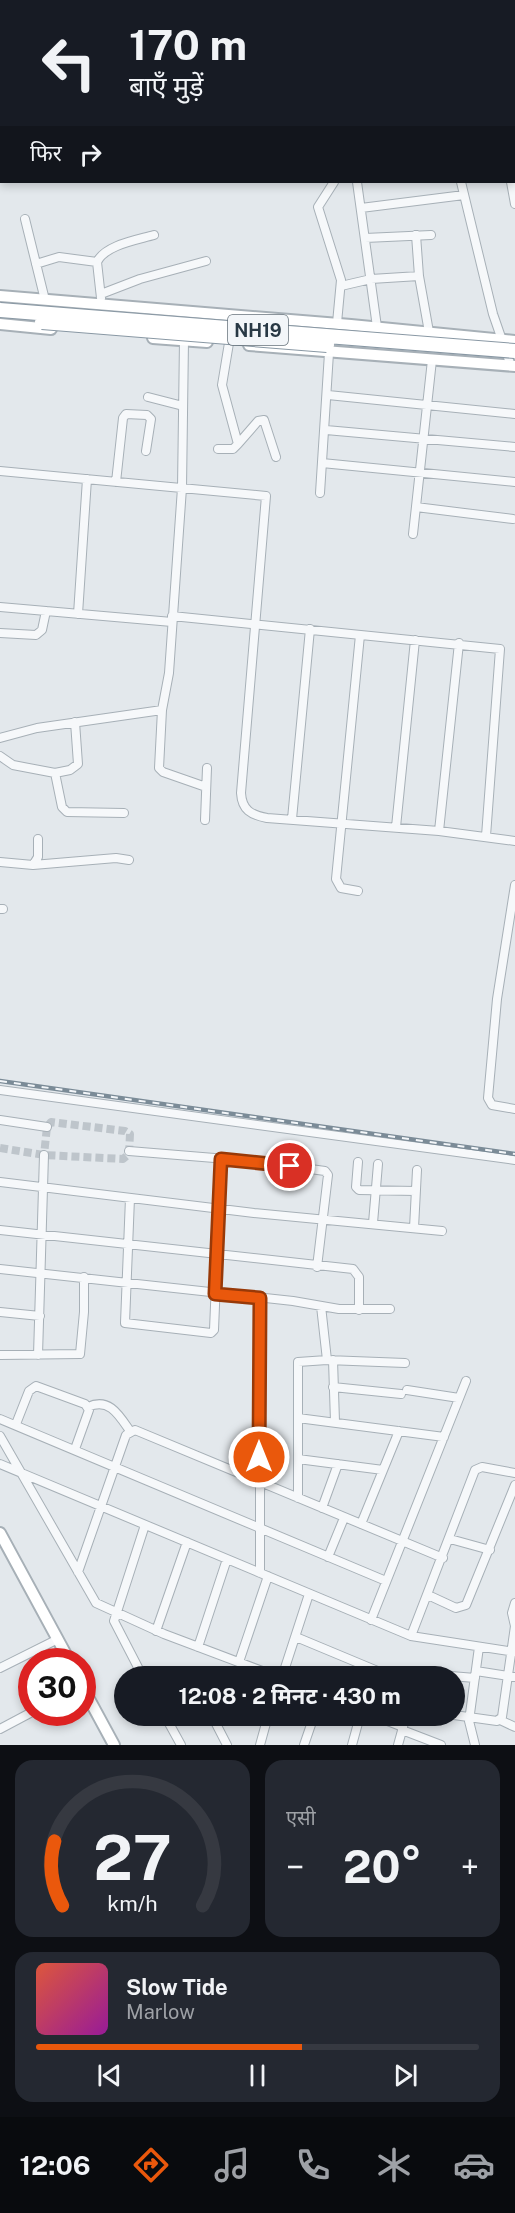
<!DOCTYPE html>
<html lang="hi">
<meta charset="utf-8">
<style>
body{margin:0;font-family:"Public Sans","Noto Sans Devanagari",sans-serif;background:#242831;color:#f1f3f6;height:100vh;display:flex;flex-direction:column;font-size:22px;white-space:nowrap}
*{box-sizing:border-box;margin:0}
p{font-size:20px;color:#9ea1a6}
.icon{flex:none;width:33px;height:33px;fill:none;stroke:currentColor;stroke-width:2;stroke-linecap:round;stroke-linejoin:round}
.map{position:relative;height:1745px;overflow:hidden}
.sheet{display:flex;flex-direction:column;gap:15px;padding:15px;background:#0d0f14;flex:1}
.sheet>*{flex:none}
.top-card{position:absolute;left:0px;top:0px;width:516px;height:183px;box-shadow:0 3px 9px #0003;background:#171b24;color:#f1f3f6;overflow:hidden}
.speed{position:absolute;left:18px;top:1648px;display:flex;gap:12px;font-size:30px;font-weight:700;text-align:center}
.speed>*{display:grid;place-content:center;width:78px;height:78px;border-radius:50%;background:#171b24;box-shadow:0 3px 9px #0003;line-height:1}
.speed .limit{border:9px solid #d22;background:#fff;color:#111}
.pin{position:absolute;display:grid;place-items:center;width:51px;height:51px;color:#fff;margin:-26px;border:3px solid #fff;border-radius:50%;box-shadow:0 2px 6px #0007}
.me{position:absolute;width:66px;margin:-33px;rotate:0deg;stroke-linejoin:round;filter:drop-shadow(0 0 4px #0008)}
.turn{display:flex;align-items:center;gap:21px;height:126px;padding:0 30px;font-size:27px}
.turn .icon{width:78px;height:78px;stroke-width:2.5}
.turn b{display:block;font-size:42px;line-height:51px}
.then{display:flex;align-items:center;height:57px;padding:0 30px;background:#0003;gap:12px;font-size:22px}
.big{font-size:45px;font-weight:700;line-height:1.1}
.sheet .card{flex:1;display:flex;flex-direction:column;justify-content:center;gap:9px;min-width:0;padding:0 21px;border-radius:18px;background:#242831}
.sheet .dial{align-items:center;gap:0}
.dial svg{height:156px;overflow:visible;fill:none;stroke:#363941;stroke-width:7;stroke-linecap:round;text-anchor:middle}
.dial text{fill:#f1f3f6;stroke:none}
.song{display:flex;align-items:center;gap:18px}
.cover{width:72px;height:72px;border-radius:9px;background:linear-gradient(135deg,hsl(10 70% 55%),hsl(300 70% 35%))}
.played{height:6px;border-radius:3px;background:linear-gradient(90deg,#ea580c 60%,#363941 60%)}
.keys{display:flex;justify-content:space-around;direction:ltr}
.heat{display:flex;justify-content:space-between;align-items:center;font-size:33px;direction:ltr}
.sheet .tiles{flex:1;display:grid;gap:15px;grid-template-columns:1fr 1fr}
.card:last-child{grid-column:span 2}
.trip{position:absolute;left:114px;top:1666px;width:351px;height:60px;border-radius:30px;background:#171b24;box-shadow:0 3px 9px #0003;font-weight:700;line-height:60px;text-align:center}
.tabs{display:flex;height:96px;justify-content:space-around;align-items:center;background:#090b0e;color:#9ea1a6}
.tabs .icon{width:42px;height:42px}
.tabs .active{color:#ea580c}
.tabs b{font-size:27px;color:#f1f3f6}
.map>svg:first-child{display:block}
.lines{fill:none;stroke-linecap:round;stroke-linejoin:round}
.street-tunnel{stroke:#bec5cb;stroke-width:8;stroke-dasharray:8 4;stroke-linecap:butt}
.street-casing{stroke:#a7b0b7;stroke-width:10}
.secondary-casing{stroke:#a7b0b7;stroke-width:14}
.street{stroke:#f6f8fa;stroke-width:8}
.secondary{stroke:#fff;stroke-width:10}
.rail-casing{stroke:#7b8b97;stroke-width:4.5}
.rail{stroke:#f3f6f9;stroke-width:2;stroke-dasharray:7;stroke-linecap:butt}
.highway-bridge-casing{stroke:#8998a4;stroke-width:16;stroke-linecap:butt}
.highway-bridge{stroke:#fff;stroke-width:14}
.route-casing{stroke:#983908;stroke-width:15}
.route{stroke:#ea580c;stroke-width:10}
.labels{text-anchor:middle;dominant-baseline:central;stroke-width:5;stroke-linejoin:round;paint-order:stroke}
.shield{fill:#f3f6f9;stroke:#66727b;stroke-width:1.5}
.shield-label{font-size:18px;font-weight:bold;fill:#293945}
</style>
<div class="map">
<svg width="515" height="1745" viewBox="0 0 515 1745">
<rect width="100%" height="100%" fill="#e3e8ec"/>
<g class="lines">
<!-- street-tunnel -->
<path class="street-tunnel" d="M 0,1148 L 44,1155 L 123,1159 L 129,1154 L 130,1134 L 125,1131 L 51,1122 L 47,1127 L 44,1155"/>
<!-- street casing -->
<g class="street-casing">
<path id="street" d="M 409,0 L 412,2
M 424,0 L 424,2
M 431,2 L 431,0
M 514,50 L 515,50
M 514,119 L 515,119
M 514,155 L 515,155
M 334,182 L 318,207 L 341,280 L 337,323
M 357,182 L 377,327
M 461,182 L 493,314 L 511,366
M 511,182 L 515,204
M 361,208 L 464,195
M 25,219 L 45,300
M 365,238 L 431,235
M 36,264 L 59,257 L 97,262
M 419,276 L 429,332
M 341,286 L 371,279 L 419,276 L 416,235
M 101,294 L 140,279 L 206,261
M 101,298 L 97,262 C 105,245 137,240 154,235
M 328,395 L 515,414
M 148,397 L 183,406
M 326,430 L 515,447
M 238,444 L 258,421 L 264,420 L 276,457
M 218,449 L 233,449 L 238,444 L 222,385 L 229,343
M 322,463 L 515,482
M 0,471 L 266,496 L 241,793 C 242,810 251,815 267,818 L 439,831 L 515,841
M 116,482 L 123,418 L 126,414 L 147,415 L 151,419 L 146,451
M 320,493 L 329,353
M 416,507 L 513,519
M 413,534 L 432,360
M 0,607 L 172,622
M 78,614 L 87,479
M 172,616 L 500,649 L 486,836
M 0,633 L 36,635 L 42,630 L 46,611
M 162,710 L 159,768 L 163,772 L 206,787
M 0,738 L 37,728 L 162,710 L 169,673 L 182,488 L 184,340
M 0,756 L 13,765 L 55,773 L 62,807 L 67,812 L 124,813
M 55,773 L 70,770 L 78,764 L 75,722
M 292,819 L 310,629
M 205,820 L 207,768
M 396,827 L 415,640
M 439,831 L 459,643
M 0,862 L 33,865 L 38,857 L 38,839
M 33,865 L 116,858 L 129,860
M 515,885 L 497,999 L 488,1098 L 492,1105 L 515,1109
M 358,891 L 341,888 L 336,879 L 360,635
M 0,909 L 3,909
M 0,1090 L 515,1160
M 0,1120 L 47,1127
M 129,1151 L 251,1161 L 325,1171 L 328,1175 L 317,1267
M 358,1162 L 356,1187 L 359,1190 L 416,1191
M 0,1182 L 254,1213 L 442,1231
M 130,1198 L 125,1323 L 211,1333 L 214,1330 L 221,1159
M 373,1223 L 378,1164
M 414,1228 L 417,1170
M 0,1230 L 353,1269 L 359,1277 L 359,1310
M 0,1269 L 293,1301 L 339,1309 L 390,1309
M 321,1306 L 327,1360
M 0,1312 L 40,1316
M 0,1355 L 80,1354 L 84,1312 L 84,1277
M 38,1355 L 44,1155
M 333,1360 L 335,1422
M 333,1387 L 401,1394
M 407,1390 L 459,1398
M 88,1407 C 109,1397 119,1415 130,1431
M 298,1418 L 444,1437
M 0,1419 L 386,1581
M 16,1424 L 29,1391 L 36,1386 L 85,1404 L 89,1410 L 75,1449
M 0,1436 L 96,1603 L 164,1634 L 278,1677
M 298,1459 L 383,1470
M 0,1464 L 411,1636 L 515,1652
M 298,1498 L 298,1362 L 327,1360 L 405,1363
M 322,1508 L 338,1464
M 361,1524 L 399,1431
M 450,1539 L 490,1550
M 328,1557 L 344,1518
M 78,1572 L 126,1435 L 135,1430 L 443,1558
M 260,1573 L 260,1298
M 428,1595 L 456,1608 L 466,1605 L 515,1485
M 371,1620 L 466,1381
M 156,1631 L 187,1542
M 411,1636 L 475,1470 L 482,1467 L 515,1473
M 296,1637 L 392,1677
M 198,1647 L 227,1559
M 239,1662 L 268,1576
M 0,1668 L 58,1639
M 476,1671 L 515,1677
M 439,1675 L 475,1678
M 403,1676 L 434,1671 L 439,1677
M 143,1677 L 114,1621 L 145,1525
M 282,1677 L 309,1594
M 454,1715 L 497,1721 L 502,1717 L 515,1626 L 512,1613 L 515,1603
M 165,1716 L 181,1745
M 212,1716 L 227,1745
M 256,1716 L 267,1720
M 375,1716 L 403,1727
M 500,1720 L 515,1727
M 0,1729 L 32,1712
M 402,1730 L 441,1745
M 260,1745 L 268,1716
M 304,1745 L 314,1716
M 352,1745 L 360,1716
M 398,1745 L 406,1716
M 475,1745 L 469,1721 L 479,1647"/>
</g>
<!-- secondary casing -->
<g class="secondary-casing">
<path id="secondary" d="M 0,296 L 351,325 L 515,341
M 0,324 L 51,329
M 153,338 L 207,342
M 249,345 L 515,366
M 0,1533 L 70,1662
M 82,1686 L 114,1745"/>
</g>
<!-- street -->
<use href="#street" class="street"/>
<!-- secondary -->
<use href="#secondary" class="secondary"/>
<!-- rail casing -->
<g class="rail-casing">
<path id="rail" d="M 0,1081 L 515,1154"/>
</g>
<!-- rail -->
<use href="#rail" class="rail"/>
<!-- highway-bridge casing -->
<g class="highway-bridge-casing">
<path id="highway-bridge" d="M 0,310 L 515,351
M 42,322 L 327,345"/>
</g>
<!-- highway-bridge -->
<use href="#highway-bridge" class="highway-bridge"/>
</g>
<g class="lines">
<!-- route casing -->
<g class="route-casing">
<path id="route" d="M 259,1457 L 260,1298 L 215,1294 L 221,1159 L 290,1166"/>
</g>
<!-- route -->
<use href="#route" class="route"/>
</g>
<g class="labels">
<!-- shield labels -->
<rect class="shield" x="228" y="315" width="60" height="30" rx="4.5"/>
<g class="shield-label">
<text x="258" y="330">NH19</text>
</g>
</g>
</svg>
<div class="speed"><div class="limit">30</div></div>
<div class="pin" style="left:290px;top:1166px;background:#d93025"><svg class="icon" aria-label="arrive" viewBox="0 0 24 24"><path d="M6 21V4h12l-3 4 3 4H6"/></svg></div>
<svg class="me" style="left:259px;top:1457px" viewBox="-20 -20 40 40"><circle r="17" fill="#ea580c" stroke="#fff" stroke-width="3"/><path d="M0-11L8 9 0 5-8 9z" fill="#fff"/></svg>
<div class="trip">12:08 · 2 मिनट · 430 m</div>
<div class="top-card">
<div class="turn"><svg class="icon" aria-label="left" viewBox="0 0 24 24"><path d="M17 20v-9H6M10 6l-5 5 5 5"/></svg><div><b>170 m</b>बाएँ मुड़ें</div></div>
<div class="then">फिर<svg class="icon" aria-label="right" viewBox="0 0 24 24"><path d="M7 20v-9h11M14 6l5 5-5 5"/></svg></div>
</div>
</div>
<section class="sheet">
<div class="tiles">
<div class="card dial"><svg viewBox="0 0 100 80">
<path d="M14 69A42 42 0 1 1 86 69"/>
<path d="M14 69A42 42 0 0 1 10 36" stroke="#ea580c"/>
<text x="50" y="56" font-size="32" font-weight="700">27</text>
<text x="50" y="72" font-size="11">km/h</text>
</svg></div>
<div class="card"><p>एसी</p>
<div class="heat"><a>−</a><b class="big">20°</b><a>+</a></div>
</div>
<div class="card">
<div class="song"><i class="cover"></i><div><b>Slow Tide</b><p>Marlow</p></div></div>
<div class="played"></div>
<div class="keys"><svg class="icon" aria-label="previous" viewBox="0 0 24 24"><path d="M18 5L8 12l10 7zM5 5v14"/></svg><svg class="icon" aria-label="pause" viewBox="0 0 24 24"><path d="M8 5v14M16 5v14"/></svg><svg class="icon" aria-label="next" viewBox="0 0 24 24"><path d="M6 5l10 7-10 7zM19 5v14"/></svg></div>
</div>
</div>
</section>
<nav class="tabs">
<b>12:06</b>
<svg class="icon active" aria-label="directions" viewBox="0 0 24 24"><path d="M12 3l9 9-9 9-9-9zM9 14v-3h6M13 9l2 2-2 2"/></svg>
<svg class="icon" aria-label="music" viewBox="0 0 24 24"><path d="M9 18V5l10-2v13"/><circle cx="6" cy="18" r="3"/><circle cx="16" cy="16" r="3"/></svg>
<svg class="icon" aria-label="phone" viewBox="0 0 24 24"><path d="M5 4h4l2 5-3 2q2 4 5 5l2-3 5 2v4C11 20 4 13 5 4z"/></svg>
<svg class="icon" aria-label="climate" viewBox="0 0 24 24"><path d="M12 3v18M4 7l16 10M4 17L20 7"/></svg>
<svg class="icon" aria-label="car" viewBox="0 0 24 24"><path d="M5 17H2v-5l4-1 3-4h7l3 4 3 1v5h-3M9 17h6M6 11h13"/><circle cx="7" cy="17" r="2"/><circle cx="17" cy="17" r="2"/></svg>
</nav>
